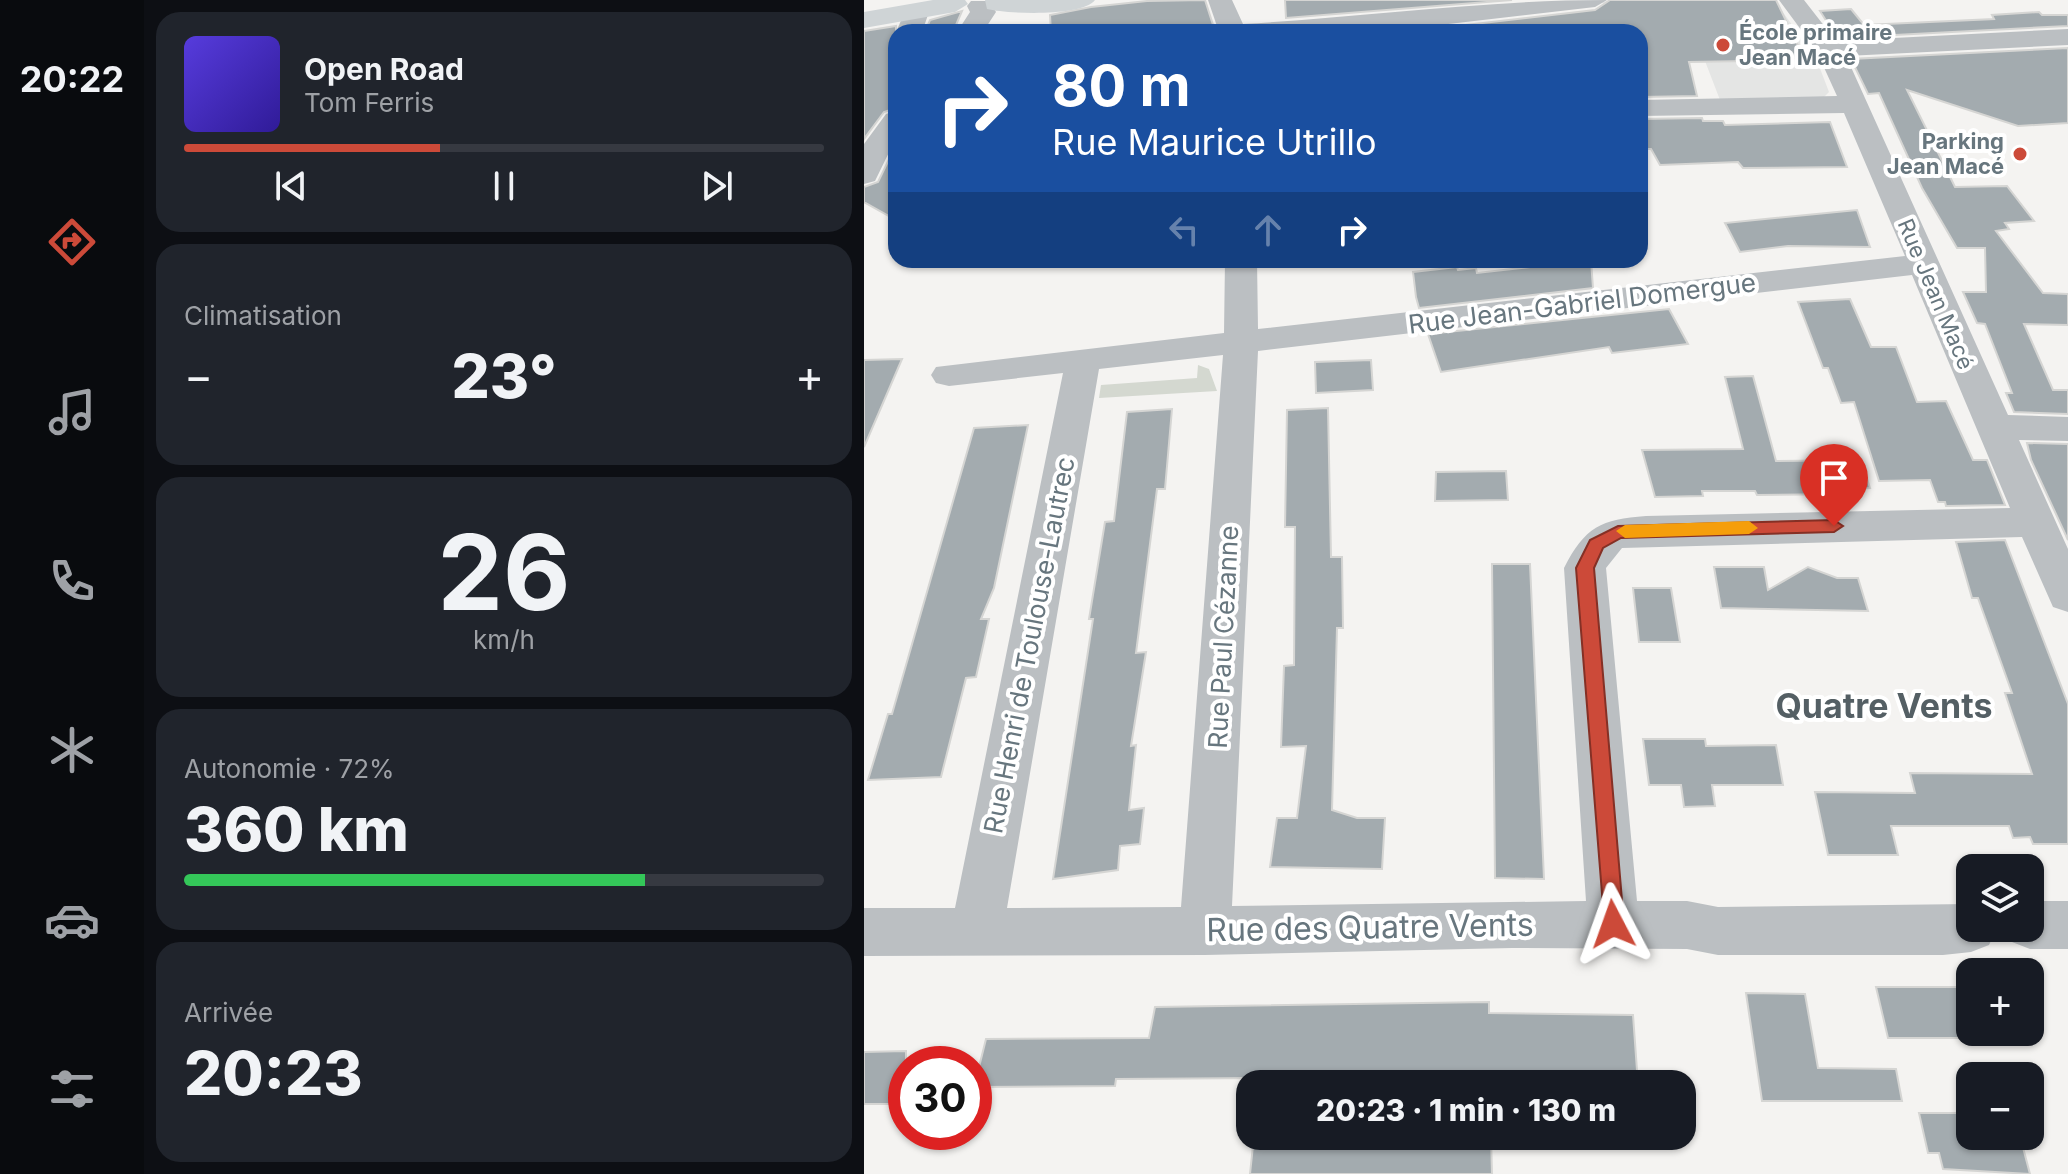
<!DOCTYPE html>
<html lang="fr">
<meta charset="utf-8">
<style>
body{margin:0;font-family:Inter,sans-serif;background:#20242c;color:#f1f3f6;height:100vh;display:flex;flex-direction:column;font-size:30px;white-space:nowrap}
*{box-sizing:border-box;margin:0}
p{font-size:26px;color:#9ea1a6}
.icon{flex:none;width:44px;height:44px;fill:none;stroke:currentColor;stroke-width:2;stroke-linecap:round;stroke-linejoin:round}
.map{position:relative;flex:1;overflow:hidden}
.sheet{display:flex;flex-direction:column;gap:12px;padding:12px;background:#0d0f14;width:720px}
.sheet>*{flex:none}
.guide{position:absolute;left:24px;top:24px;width:760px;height:244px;border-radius:24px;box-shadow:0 2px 6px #0004;background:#1a4fa0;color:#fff;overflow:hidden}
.buttons{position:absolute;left:1092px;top:854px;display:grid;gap:16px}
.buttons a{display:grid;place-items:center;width:88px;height:88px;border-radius:16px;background:#171b24;box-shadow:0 2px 6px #0004;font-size:40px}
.speed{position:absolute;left:24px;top:1046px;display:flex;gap:16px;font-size:40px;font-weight:700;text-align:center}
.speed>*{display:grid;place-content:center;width:104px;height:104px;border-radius:50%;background:#171b24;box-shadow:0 2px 6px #0004;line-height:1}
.speed .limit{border:12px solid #d22;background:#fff;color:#111}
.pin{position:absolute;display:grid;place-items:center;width:68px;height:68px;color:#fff;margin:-82px -34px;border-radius:50% 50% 50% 0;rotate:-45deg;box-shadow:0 0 8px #0007}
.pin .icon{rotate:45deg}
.me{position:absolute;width:88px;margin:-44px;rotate:356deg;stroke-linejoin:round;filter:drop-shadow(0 0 6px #0008)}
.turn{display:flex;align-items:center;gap:28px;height:168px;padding:0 32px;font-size:36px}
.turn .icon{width:104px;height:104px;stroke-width:2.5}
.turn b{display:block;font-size:56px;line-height:68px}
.lanes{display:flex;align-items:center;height:76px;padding:0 32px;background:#0003;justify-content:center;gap:40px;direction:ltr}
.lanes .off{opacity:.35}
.big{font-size:60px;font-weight:800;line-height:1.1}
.sheet .card{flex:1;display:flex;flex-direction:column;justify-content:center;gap:12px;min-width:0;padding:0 28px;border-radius:24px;background:#20242c}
.sheet .dial{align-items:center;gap:0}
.dial b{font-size:104px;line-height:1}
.song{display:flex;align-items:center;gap:24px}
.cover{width:96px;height:96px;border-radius:12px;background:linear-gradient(135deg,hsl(250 70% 55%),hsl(250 70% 35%))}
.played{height:8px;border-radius:4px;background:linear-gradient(90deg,#cc4a39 40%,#363941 40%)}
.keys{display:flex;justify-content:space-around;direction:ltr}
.heat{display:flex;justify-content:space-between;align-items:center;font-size:44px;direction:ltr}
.charge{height:12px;border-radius:6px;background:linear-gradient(90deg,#34c759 72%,#363941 0)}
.trip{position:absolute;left:372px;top:1070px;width:460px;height:80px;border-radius:24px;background:#171b24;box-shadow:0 2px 6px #0004;font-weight:800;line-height:80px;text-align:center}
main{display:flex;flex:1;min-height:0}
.tabs{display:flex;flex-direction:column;width:144px;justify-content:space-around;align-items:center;background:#090b0e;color:#9ea1a6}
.tabs .icon{width:56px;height:56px}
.tabs .selected{color:#cc4a39}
.tabs b{font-size:36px;color:#f1f3f6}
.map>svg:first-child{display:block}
.built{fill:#e4e5e4}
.green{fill:#d4d8d0}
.building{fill:#a3abaf;stroke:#d5d5d3;stroke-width:2}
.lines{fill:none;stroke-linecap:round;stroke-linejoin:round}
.minor{fill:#bbbfc2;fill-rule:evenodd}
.major{fill:#cfd4d6;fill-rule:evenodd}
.route{fill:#cc4a39;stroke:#853025;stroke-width:2}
.slow{fill:#f59e0b}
.poi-dot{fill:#cc4a39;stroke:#fff;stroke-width:3}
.labels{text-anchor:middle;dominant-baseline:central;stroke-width:8;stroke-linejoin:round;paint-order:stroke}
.far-poi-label{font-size:22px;font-weight:bold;fill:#67767e;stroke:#fff;text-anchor:start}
.far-street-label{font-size:22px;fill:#67767e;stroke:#fff}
.street-label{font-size:26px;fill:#67767e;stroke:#fff}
.near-street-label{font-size:32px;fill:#67767e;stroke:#fff}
.district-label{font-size:34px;font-weight:bold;fill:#545f64;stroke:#fff}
</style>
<main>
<nav class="tabs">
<b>20:22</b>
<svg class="icon selected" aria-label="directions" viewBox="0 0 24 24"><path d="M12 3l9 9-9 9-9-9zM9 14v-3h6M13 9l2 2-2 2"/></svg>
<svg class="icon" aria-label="music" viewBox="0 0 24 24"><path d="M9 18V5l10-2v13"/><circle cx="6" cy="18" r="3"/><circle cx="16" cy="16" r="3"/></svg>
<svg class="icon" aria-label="phone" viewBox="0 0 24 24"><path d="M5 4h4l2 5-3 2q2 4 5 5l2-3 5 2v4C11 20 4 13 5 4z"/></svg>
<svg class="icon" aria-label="climate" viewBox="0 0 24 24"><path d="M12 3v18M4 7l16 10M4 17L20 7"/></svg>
<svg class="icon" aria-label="car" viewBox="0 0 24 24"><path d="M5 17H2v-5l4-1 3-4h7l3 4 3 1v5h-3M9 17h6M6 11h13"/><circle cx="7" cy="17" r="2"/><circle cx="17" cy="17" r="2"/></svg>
<svg class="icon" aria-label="filters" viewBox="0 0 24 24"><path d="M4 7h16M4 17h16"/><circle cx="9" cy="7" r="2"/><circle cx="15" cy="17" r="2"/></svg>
</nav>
<section class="sheet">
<div class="card">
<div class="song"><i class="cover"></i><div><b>Open Road</b><p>Tom Ferris</p></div></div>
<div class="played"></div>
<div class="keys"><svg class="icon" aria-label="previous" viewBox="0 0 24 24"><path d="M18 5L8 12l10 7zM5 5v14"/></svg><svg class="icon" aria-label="pause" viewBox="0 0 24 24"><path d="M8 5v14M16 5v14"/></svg><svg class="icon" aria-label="next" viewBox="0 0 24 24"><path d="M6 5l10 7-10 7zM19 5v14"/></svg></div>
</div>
<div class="card"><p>Climatisation</p>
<div class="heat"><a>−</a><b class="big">23°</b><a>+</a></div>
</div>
<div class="card dial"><b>26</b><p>km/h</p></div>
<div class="card"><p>Autonomie · 72%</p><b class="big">360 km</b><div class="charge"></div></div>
<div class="card"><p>Arrivée</p><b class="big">20:23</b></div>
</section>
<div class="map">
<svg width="1204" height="1174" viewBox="0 0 1204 1174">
<rect width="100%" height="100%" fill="#f4f3f1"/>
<!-- built -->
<path class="built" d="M 750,0 L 910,0 L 952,58 L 965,92 L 960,97 L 856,100 L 841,61 L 776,32 L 753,32 L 738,2 Z"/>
<!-- green -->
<path class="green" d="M 334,365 L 345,369 L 353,391 L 235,398 L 237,385 L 333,378 Z"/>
<!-- building -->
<path class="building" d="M 341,0 L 350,28 L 348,32 L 187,32 L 186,15 L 227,7 L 283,1 Z
M 421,0 L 648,0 L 422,18 Z
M 746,0 L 912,0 L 941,60 L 825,62 L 833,96 L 776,97 L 776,32 L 541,32 L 731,10 Z
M 987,9 L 1000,25 L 1130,19 L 1128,15 L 1175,12 L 1178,15 L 1204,15 L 1204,26 L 973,38 L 956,11 Z
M 98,11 L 89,32 L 61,32 L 66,20 Z
M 32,26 L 32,108 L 20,112 L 0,139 L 0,31 Z
M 1204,48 L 1204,123 L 1154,126 L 1043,90 L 1091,187 L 1143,186 L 1170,221 L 1141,223 L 1145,229 L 1132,231 L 1179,293 L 1204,294 L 1204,325 L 1160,324 L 1189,390 L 1204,390 L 1204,414 L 1150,412 L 1142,393 L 1148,393 L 1121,324 L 1113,323 L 1099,292 L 1122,292 L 1121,248 L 1093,248 L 1058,188 L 1015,93 L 1004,94 L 987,59 Z
M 838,118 L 839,121 L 859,121 L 861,125 L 966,122 L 983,167 L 879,168 L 874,162 L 796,165 L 787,149 L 776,149 L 776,119 Z
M 32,145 L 32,220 L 0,202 L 0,187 L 14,182 Z
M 993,210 L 1006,247 L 924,246 L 876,252 L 861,223 Z
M 727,260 L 729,288 L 555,308 L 552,297 L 549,272 L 593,267 L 594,270 L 612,268 L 613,273 Z
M 986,299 L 1007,347 L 1032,347 L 1053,402 L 1082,401 L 1109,460 L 1123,460 L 1141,505 L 1082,506 L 1081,502 L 1074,502 L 1066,480 L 1015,481 L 990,402 L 977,403 L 964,368 L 959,368 L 934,302 Z
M 805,309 L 824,344 L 748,353 L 745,347 L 577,372 L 564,334 Z
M 38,359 L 0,447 L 0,360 Z
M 507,360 L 509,390 L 452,393 L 451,362 Z
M 889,376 L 912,461 L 997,460 L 1006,488 L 987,489 L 988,494 L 893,495 L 891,491 L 838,491 L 839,496 L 791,497 L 778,450 L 879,449 L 861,377 Z
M 464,408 L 467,557 L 478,557 L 479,628 L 473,628 L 468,810 L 493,818 L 521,818 L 518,869 L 406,867 L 413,818 L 433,818 L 442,746 L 417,747 L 420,666 L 430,665 L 431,527 L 421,527 L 423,410 Z
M 308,409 L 301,489 L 293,489 L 272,653 L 282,652 L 267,746 L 272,745 L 265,810 L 280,808 L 276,844 L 256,846 L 254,870 L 189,879 L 229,619 L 225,619 L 241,522 L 250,521 L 263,412 Z
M 164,425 L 130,588 L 117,619 L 125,619 L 112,677 L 102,678 L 77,777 L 4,780 L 24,714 L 28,714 L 110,428 Z
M 1163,443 L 1204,444 L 1204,540 L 1167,460 Z
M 642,471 L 644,500 L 571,501 L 572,472 Z
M 1141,540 L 1204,704 L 1204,844 L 1169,844 L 1166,837 L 1149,838 L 1145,826 L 1027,826 L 1034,855 L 964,855 L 951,792 L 1051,793 L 1046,773 L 1168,774 L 1141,693 L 1148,693 L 1114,598 L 1108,598 L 1092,542 Z
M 628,564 L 666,564 L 680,879 L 631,878 Z
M 850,567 L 900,567 L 904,590 L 944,567 L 973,578 L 994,578 L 1004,611 L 857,608 Z
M 769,588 L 807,588 L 816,642 L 775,642 Z
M 779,739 L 841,739 L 842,746 L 912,745 L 919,785 L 848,785 L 851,806 L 820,807 L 817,785 L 785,785 Z
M 1012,987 L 1106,987 L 1106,1038 L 1024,1038 Z
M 882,993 L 941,994 L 954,1068 L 1032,1069 L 1038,1101 L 898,1101 Z
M 625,1002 L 625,1013 L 769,1015 L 774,1084 L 397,1084 L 397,1078 L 252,1079 L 251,1086 L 110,1087 L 122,1039 L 285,1038 L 291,1007 Z
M 42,1051 L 42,1104 L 0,1104 L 0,1052 Z
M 1055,1113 L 1106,1113 L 1106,1136 L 1156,1136 L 1166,1174 L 1079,1169 L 1075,1153 L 1064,1153 Z
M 390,1136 L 627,1136 L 628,1174 L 386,1174 Z"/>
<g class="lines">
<!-- minor -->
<path class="minor" d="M 344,0 L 368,0 L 379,24 C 500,17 622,0 743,0 L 731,7 L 524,31 L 355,32 Z
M 915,0 L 940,0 L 972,41 L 1204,29 L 1204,45 L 982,56 L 1144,415 L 1204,417 L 1204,441 L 1155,440 L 1204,549 L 1204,612 L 1189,607 L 1158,537 L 758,548 L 742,568 L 773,901 L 823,901 L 854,907 L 1106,904 L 1106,928 L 1133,928 L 1125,945 L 1107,952 L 1079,955 L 854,955 L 823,949 L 648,948 L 341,955 L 0,956 L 0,908 L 91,908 L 199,373 L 85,386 L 72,383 L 67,375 L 72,367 L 360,333 L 361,260 L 393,260 L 394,329 L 1041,256 L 980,113 L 776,116 L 776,100 L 973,96 L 952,50 ZM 1048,275 L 1146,508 L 782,516 C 737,519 721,527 700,568 L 722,901 L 368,906 L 394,351 ZM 359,355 L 317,907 L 143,908 L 235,369 Z
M 107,1 L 125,1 L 132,12 L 119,32 L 93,32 L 106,12 L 103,6 Z
M 52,4 L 65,12 L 58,32 L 32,32 L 43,7 Z
M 32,111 L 32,138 L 11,181 L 0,184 L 0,144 L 22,114 Z
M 1166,901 L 1204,901 L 1204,949 L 1166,949 L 1148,942 L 1141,928 L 1166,928 Z"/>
<!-- major -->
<path class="major" d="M 69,0 L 101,0 L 104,4 L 91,12 L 0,28 L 0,12 Z
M 121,0 L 231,0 C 219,17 143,14 123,9 Z"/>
</g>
<!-- route -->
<path class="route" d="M 970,520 L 979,526 L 970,532 L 757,538 L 739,548 L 730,568 L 760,924 L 757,931 L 749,934 L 741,931 L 712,568 L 726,540 L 754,526 Z"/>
<!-- slow -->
<path class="slow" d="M 885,521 L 894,528 L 885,534 L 761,538 L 752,531 L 761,525 Z"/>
<!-- markers -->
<g class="poi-dot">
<circle cx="859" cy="45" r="8"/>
<circle cx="1156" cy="154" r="8"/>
</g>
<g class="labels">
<!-- far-poi labels -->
<g class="far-poi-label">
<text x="875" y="32">École primaire<tspan x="875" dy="25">Jean Macé</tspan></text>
<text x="1140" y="141" text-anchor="end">Parking<tspan x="1140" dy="25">Jean Macé</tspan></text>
</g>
<!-- far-street labels -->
<g class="far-street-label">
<text transform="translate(1072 294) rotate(67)">Rue Jean Macé</text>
</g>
<!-- street labels -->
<g class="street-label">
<text transform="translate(718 303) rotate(-7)">Rue Jean-Gabriel Domergue</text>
<text transform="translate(359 637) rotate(-87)">Rue Paul Cézanne</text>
<text transform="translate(165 645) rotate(-79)">Rue Henri de Toulouse-Lautrec</text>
</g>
<!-- near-street labels -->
<g class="near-street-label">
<text transform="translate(506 927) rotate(-1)">Rue des Quatre Vents</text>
</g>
<!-- district labels -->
<g class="district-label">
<text x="1020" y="705">Quatre Vents</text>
</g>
</g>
</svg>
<div class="buttons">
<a><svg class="icon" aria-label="layers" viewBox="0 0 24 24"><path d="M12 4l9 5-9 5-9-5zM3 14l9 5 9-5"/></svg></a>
<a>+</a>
<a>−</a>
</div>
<div class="speed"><div class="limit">30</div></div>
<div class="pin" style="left:970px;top:526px;background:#d93025"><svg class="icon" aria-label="arrive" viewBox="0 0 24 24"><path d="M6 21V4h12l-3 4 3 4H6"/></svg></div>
<svg class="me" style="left:749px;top:924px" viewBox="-20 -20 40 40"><path d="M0-17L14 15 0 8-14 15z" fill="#cc4a39" stroke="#fff" stroke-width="4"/></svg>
<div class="trip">20:23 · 1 min · 130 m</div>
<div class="guide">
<div class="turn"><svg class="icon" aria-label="right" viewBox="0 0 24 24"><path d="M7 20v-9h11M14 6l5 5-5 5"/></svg><div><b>80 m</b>Rue Maurice Utrillo</div></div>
<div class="lanes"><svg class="icon off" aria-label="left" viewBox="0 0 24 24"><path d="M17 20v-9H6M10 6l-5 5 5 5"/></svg><svg class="icon off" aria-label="ahead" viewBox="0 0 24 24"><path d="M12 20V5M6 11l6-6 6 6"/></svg><svg class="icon" aria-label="right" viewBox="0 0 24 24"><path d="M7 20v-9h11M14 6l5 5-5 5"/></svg></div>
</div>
</div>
</main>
